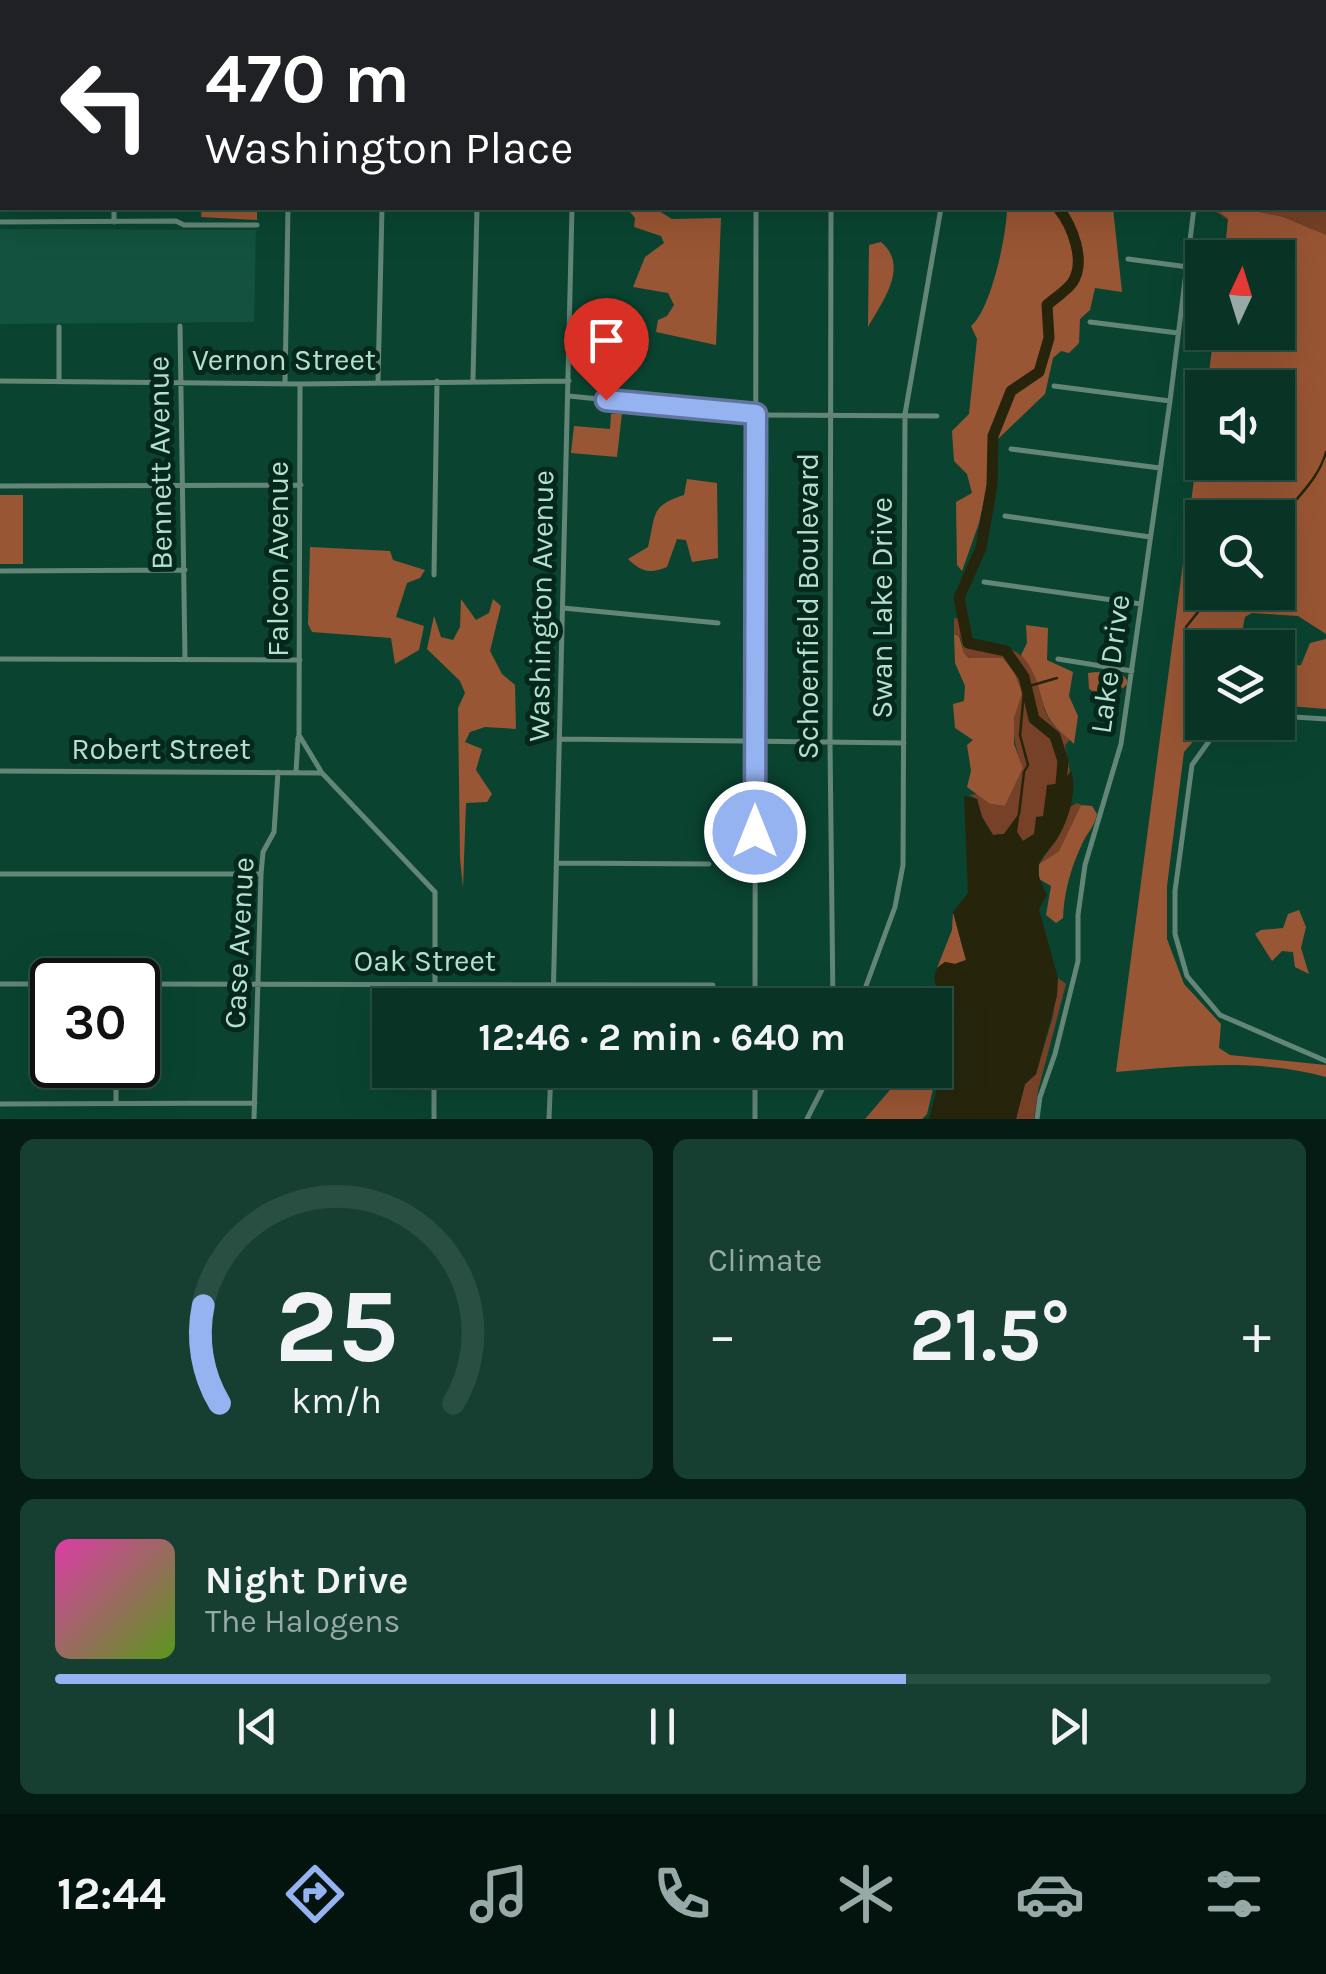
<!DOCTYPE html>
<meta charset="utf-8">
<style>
body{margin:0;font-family:Karla,sans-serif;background:#163f32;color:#f1f3f6;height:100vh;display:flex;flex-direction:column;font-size:38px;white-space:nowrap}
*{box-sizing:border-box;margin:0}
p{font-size:32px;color:#98aaa7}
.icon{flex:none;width:55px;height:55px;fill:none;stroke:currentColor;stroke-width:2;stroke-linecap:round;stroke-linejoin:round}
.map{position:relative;height:1119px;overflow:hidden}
.details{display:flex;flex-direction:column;gap:20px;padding:20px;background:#041c14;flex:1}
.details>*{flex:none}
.top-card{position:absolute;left:0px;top:0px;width:1328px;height:210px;box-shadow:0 10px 40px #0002,0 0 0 2px #294e42;background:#202124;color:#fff;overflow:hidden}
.needle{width:65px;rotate:4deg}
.buttons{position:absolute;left:1185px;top:240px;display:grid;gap:20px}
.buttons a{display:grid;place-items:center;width:110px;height:110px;border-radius:0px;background:#083325;box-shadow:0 10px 40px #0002,0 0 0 2px #294e42;font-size:50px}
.speed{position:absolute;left:30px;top:958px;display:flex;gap:20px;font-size:50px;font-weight:700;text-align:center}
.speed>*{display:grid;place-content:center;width:130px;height:130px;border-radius:50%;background:#083325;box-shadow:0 10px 40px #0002,0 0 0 2px #294e42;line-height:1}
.speed .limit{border:5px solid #111;border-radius:15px;background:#fff;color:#111}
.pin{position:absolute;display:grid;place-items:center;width:85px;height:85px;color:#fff;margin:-102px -42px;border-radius:50% 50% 50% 0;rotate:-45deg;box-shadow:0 0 10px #0007}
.pin .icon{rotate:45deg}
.me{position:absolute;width:110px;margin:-55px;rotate:0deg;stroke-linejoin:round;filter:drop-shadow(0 0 8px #0008)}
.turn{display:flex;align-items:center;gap:35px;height:210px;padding:0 40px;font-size:45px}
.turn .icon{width:130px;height:130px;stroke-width:2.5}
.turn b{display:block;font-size:70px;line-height:85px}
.big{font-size:75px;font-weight:700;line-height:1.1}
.details .widget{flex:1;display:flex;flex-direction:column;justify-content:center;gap:15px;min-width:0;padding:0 35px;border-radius:15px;background:#163f32}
.details .dial{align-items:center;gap:0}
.dial svg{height:260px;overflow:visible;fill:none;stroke:#294e42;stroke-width:7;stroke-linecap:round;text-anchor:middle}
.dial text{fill:#f1f3f6;stroke:none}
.song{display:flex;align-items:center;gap:30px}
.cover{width:120px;height:120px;border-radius:15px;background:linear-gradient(135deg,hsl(320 70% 55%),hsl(90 70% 35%))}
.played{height:10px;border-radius:5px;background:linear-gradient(90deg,#95b2f1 70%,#294e42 70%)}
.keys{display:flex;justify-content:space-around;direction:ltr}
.heat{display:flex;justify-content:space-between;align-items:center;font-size:55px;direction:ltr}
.details .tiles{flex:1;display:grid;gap:20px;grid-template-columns:1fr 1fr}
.widget:last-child{grid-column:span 2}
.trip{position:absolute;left:372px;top:988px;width:580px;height:100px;border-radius:0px;background:#083325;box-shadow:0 10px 40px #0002,0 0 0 2px #294e42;font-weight:700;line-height:100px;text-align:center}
.menu{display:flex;height:160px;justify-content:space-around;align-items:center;background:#03140f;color:#98aaa7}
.menu .icon{width:70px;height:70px}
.menu .selected{color:#95b2f1}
.menu b{font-size:45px;color:#f1f3f6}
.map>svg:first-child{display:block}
.built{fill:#12523e}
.green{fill:#764126}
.forest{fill:#995634;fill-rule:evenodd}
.water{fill:#26250c}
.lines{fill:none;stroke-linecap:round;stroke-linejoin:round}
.stream{stroke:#26250c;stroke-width:2.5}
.river{stroke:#26250c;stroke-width:11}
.minor{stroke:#638677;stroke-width:5}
.secondary{stroke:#78b199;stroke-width:6}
.route-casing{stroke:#61749d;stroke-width:25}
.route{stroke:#95b2f1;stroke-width:18}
.labels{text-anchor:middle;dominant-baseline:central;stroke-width:10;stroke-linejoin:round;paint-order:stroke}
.street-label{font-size:30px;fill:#b4e1cd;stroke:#06271c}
</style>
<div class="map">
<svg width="1326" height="1119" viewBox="0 0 1326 1119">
<rect width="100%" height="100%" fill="#0a4431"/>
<!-- built -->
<path class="built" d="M 0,229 L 256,230 L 254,322 L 0,324 Z"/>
<!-- green -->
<path class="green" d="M 1082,0 L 1294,0 L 1301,2 L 1070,2 Z
M 1326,12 L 1326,283 L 1210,208 L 1325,208 Z
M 954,618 L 962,619 C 972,661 997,633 1024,658 C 1041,675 1038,697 1048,717 C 1052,726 1063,733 1070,740 L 1065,745 L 1070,772 L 1034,834 L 1023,841 L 1017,832 L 1018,815 L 1004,834 L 993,835 L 982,817 L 977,799 L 969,795 L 977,794 L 990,804 L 1005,806 L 1023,768 C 1017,752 1012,738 1014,720 C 1017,698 1024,697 1015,674 L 970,658 L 964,653 L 960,636 L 954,634 Z
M 1077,803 L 1081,805 L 1059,851 L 1039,864 L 1058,837 L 1070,807 Z
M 1058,978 L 1066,984 L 1038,1091 L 1034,1119 L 1016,1119 L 1025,1084 L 1036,1074 L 1053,1016 Z"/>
<!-- forest -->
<path class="forest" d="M 202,208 L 257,208 L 257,220 L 201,217 Z
M 627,208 L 654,208 L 672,219 L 721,218 L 716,345 L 656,332 L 658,320 L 667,316 L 674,305 L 668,293 L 633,287 L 645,257 L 664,243 L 661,236 L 634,227 L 635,218 Z
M 1007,208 L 1113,208 L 1122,292 L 1095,288 L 1090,310 L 1080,319 L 1079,343 L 1069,353 L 1061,351 L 1053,358 L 1045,394 L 998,439 L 979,523 L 962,571 L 957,565 L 956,502 L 972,493 L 967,474 L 954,461 L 952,431 L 969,414 L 977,339 L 971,326 C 991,310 1007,234 1007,208 Z
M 1217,208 L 1239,208 L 1283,217 L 1326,235 L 1326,634 L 1298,616 L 1252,613 L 1245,617 L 1239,647 L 1202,648 L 1202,722 L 1209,723 L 1184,752 L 1167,886 L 1167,939 L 1184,984 L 1221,1024 L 1219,1048 L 1230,1055 L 1326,1065 L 1326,1077 C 1257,1058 1187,1066 1116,1072 L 1202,419 L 1202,462 L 1278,462 L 1278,388 L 1207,387 L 1214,333 L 1278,332 L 1278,258 L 1224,257 L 1228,219 ZM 1202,518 L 1278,518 L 1278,592 L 1202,592 Z
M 881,242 C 910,266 882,302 868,327 L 869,245 Z
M 622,413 L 617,457 L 571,453 L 574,426 L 610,429 L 611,414 Z
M 687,479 L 717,483 L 718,558 L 692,562 L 686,540 L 677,539 L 667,567 C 650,574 641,572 628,559 L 648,547 C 656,514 650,506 684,495 Z
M 0,495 L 23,495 L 23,564 L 0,564 Z
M 310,547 L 390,551 L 393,560 L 425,570 L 420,578 L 407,583 L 396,617 L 424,626 L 419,650 L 395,664 L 391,638 L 312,632 L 308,624 Z
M 461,599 L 476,620 L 489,613 L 493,599 L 501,606 L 490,651 L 502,674 L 515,685 L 516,729 L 485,727 L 470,732 L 465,742 L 482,749 L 476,770 L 492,794 L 487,802 L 466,803 L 463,888 L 460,858 L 458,708 L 465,693 L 460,681 L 427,649 L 434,616 L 441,637 L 453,640 L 460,627 Z
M 1026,625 L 1048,628 L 1047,660 L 1073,672 L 1069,696 L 1078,716 L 1074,744 C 1065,735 1052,726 1047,714 C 1037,690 1040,676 1021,655 L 1027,643 Z
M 954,634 L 959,636 L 964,653 L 969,658 L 1003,658 L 1015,674 L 1022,693 L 1014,718 L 1014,744 L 1023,768 L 1005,806 L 990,804 L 967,787 L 971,771 L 967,745 L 973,740 L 955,728 L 953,704 L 964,701 L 965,686 L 955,663 Z
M 1326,639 L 1326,709 L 1278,705 L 1278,667 L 1301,665 L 1310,643 Z
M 1096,672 L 1122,674 L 1127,680 L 1127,684 C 1118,695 1101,697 1089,689 L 1088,673 Z
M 1081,805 L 1092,806 L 1097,814 C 1095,826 1087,833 1082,844 C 1071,867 1064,892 1063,918 L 1056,923 L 1046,915 L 1051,886 L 1039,879 L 1039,864 L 1059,851 Z
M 1299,910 L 1306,927 L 1301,948 L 1309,974 L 1295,967 L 1293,952 L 1282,951 L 1272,961 L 1255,934 L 1261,930 L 1283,928 L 1288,914 Z
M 953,912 L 966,960 L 955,964 L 945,962 L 937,968 L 952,930 Z
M 944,1003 L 950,1003 C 953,1015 949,1025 949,1038 L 945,1040 L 935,1025 L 938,1007 Z
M 935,1055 L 939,1064 L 927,1114 L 922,1119 L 865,1119 L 907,1070 L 935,1070 Z"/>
<!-- water -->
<path class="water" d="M 1071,771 C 1078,791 1068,822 1057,839 C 1052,847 1041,856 1039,865 C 1036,875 1043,886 1047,895 L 1039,909 L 1058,978 L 1057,996 L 1036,1074 L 1025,1084 L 1016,1119 L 929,1119 L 944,1063 L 942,1054 L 935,1050 L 935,1025 L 945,1039 L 949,1038 C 950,1027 953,1014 950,1003 L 938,1007 L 935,1015 L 935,1005 L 930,1005 L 938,995 L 934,978 L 937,968 L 945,962 L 955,964 L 966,960 L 953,912 L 968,893 L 964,796 L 977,799 L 982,817 L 993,835 L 1004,834 L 1020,812 L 1017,832 L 1023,841 L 1034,834 L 1036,817 L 1043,816 L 1047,785 L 1062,783 Z"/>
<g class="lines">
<!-- stream -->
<path class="stream" d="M 1278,524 C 1293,499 1318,482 1326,452
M 1186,627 L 1214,592
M 1019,814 L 1024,772 L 1028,765 L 1020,735 L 1024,692 L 1026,687 L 1057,678"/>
<!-- river -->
<path class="river" d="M 1058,208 C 1072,225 1087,262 1072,283 C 1066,291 1055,298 1047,305 L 1049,338 L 1039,372 L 1011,391 L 993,436 L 992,485 L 981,548 L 959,598 L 968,643 L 1006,651 L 1024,677 L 1034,719 L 1055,736 L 1063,761 L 1060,795"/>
<!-- minor -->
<path class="minor" d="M 270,2 L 270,0
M 0,89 L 2,89
M 0,157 L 2,157
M 831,208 L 830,742 L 833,1005
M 0,222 L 176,221 L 184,225 L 257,225
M 114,222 L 114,208
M 1128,259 L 1188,267
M 1090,322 L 1178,333
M 180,326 L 185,659
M 59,327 L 59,382
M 473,379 L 477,208
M 0,381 L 300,384 L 569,381
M 378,382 L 382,208
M 285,383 L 288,208
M 300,384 L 299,735 L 322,773 L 435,892 L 435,1005
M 1054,386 L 1170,401
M 569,396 L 756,415 L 937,416
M 1011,449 L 1160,468
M 0,486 L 301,485
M 1005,516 L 1150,537
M 0,571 L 185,570
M 434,575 L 437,381
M 984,582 L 1141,604
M 563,608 L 718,623
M 0,659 L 300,660
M 1058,659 L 1132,671
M 1278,716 L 1326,719
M 1233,722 L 1217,730 L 1192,765 L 1175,891 L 1175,934 L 1187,976 L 1220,1015 L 1326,1061
M 560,739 L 904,743
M 0,771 L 322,773
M 296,772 L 298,738
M 557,863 L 709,864
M 0,874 L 261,874
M 0,984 L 52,984
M 138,984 L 713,985
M 553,1005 L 572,208
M 755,1005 L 756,208
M 859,1005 L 895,907 L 903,865 L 905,414 L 941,208
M 116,1065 L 116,1103
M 0,1104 L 255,1103
M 254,1119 L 261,874 L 263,852 L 274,832 L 278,772
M 434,1119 L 434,1070
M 549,1119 L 551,1070
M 755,1119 L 755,1070
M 807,1119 L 832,1070
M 1037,1119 L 1040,1097 L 1055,1054 L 1078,961 L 1078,915 L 1085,865 L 1121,744 L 1170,401 L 1194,208"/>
<!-- secondary -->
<path class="secondary" d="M 533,0 L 629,2
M 127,2 L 137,0
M 987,2 L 1020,0
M 0,62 L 2,61"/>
</g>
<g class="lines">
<!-- route casing -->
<g class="route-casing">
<path id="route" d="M 606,400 L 756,414 L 755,832"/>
</g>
<!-- route -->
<use href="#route" class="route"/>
</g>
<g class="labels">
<!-- street labels -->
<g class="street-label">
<text x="284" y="360">Vernon Street</text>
<text transform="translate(160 463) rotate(-91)">Bennett Avenue</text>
<text transform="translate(278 559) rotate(-90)">Falcon Avenue</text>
<text transform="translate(541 606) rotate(-89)">Washington Avenue</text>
<text transform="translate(808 606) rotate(-90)">Schoenfield Boulevard</text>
<text transform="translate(882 608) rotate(-90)">Swan Lake Drive</text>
<text transform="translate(1110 664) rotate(-82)">Lake Drive</text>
<text x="161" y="749">Robert Street</text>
<text transform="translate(239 943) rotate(-87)">Case Avenue</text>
<text x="425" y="961">Oak Street</text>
</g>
</g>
</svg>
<div class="buttons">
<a><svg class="needle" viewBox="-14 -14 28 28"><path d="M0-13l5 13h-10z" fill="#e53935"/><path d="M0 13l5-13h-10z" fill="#98aaa7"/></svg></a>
<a><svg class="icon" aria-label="sound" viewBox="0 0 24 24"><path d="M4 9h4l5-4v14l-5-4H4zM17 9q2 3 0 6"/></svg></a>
<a><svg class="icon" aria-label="search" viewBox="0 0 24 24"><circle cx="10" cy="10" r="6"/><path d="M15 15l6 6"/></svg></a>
<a><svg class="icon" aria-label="layers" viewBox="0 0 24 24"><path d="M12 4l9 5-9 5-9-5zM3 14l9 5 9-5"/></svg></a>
</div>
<div class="speed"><div class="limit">30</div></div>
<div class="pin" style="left:606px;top:400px;background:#d93025"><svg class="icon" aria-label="arrive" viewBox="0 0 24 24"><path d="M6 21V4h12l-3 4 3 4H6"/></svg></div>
<svg class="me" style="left:755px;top:832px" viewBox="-20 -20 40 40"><circle r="17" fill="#95b2f1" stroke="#fff" stroke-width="3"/><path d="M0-11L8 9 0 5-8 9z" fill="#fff"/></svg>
<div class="trip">12:46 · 2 min · 640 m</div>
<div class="top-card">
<div class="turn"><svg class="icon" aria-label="left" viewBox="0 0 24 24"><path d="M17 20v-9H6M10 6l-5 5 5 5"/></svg><div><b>470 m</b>Washington Place</div></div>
</div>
</div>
<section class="details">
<div class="tiles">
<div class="widget dial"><svg viewBox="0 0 100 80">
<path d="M14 69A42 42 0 1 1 86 69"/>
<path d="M14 69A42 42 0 0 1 9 39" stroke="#95b2f1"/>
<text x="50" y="56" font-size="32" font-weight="700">25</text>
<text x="50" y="72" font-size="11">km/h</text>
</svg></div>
<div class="widget"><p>Climate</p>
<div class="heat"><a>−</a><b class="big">21.5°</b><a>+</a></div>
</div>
<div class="widget">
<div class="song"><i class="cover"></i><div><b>Night Drive</b><p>The Halogens</p></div></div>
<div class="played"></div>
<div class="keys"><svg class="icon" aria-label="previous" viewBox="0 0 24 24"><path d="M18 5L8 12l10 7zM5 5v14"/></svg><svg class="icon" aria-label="pause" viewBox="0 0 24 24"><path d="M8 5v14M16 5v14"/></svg><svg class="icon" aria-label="next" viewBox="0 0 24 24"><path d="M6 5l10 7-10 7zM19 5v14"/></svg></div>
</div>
</div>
</section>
<nav class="menu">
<b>12:44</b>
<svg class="icon selected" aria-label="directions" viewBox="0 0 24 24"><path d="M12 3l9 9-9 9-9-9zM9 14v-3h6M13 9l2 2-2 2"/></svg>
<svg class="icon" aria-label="music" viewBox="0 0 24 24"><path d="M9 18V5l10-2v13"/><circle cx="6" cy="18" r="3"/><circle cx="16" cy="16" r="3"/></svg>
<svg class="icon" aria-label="phone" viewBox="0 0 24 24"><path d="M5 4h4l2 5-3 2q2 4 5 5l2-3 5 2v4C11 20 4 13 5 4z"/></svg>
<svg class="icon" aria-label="climate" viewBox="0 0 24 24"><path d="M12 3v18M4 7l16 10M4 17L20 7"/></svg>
<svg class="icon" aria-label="car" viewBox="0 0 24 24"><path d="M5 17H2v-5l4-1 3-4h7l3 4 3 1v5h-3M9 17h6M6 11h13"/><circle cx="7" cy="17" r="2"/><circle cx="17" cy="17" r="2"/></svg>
<svg class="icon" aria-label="filters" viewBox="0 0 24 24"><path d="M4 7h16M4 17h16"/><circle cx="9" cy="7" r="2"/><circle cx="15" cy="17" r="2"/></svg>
</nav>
